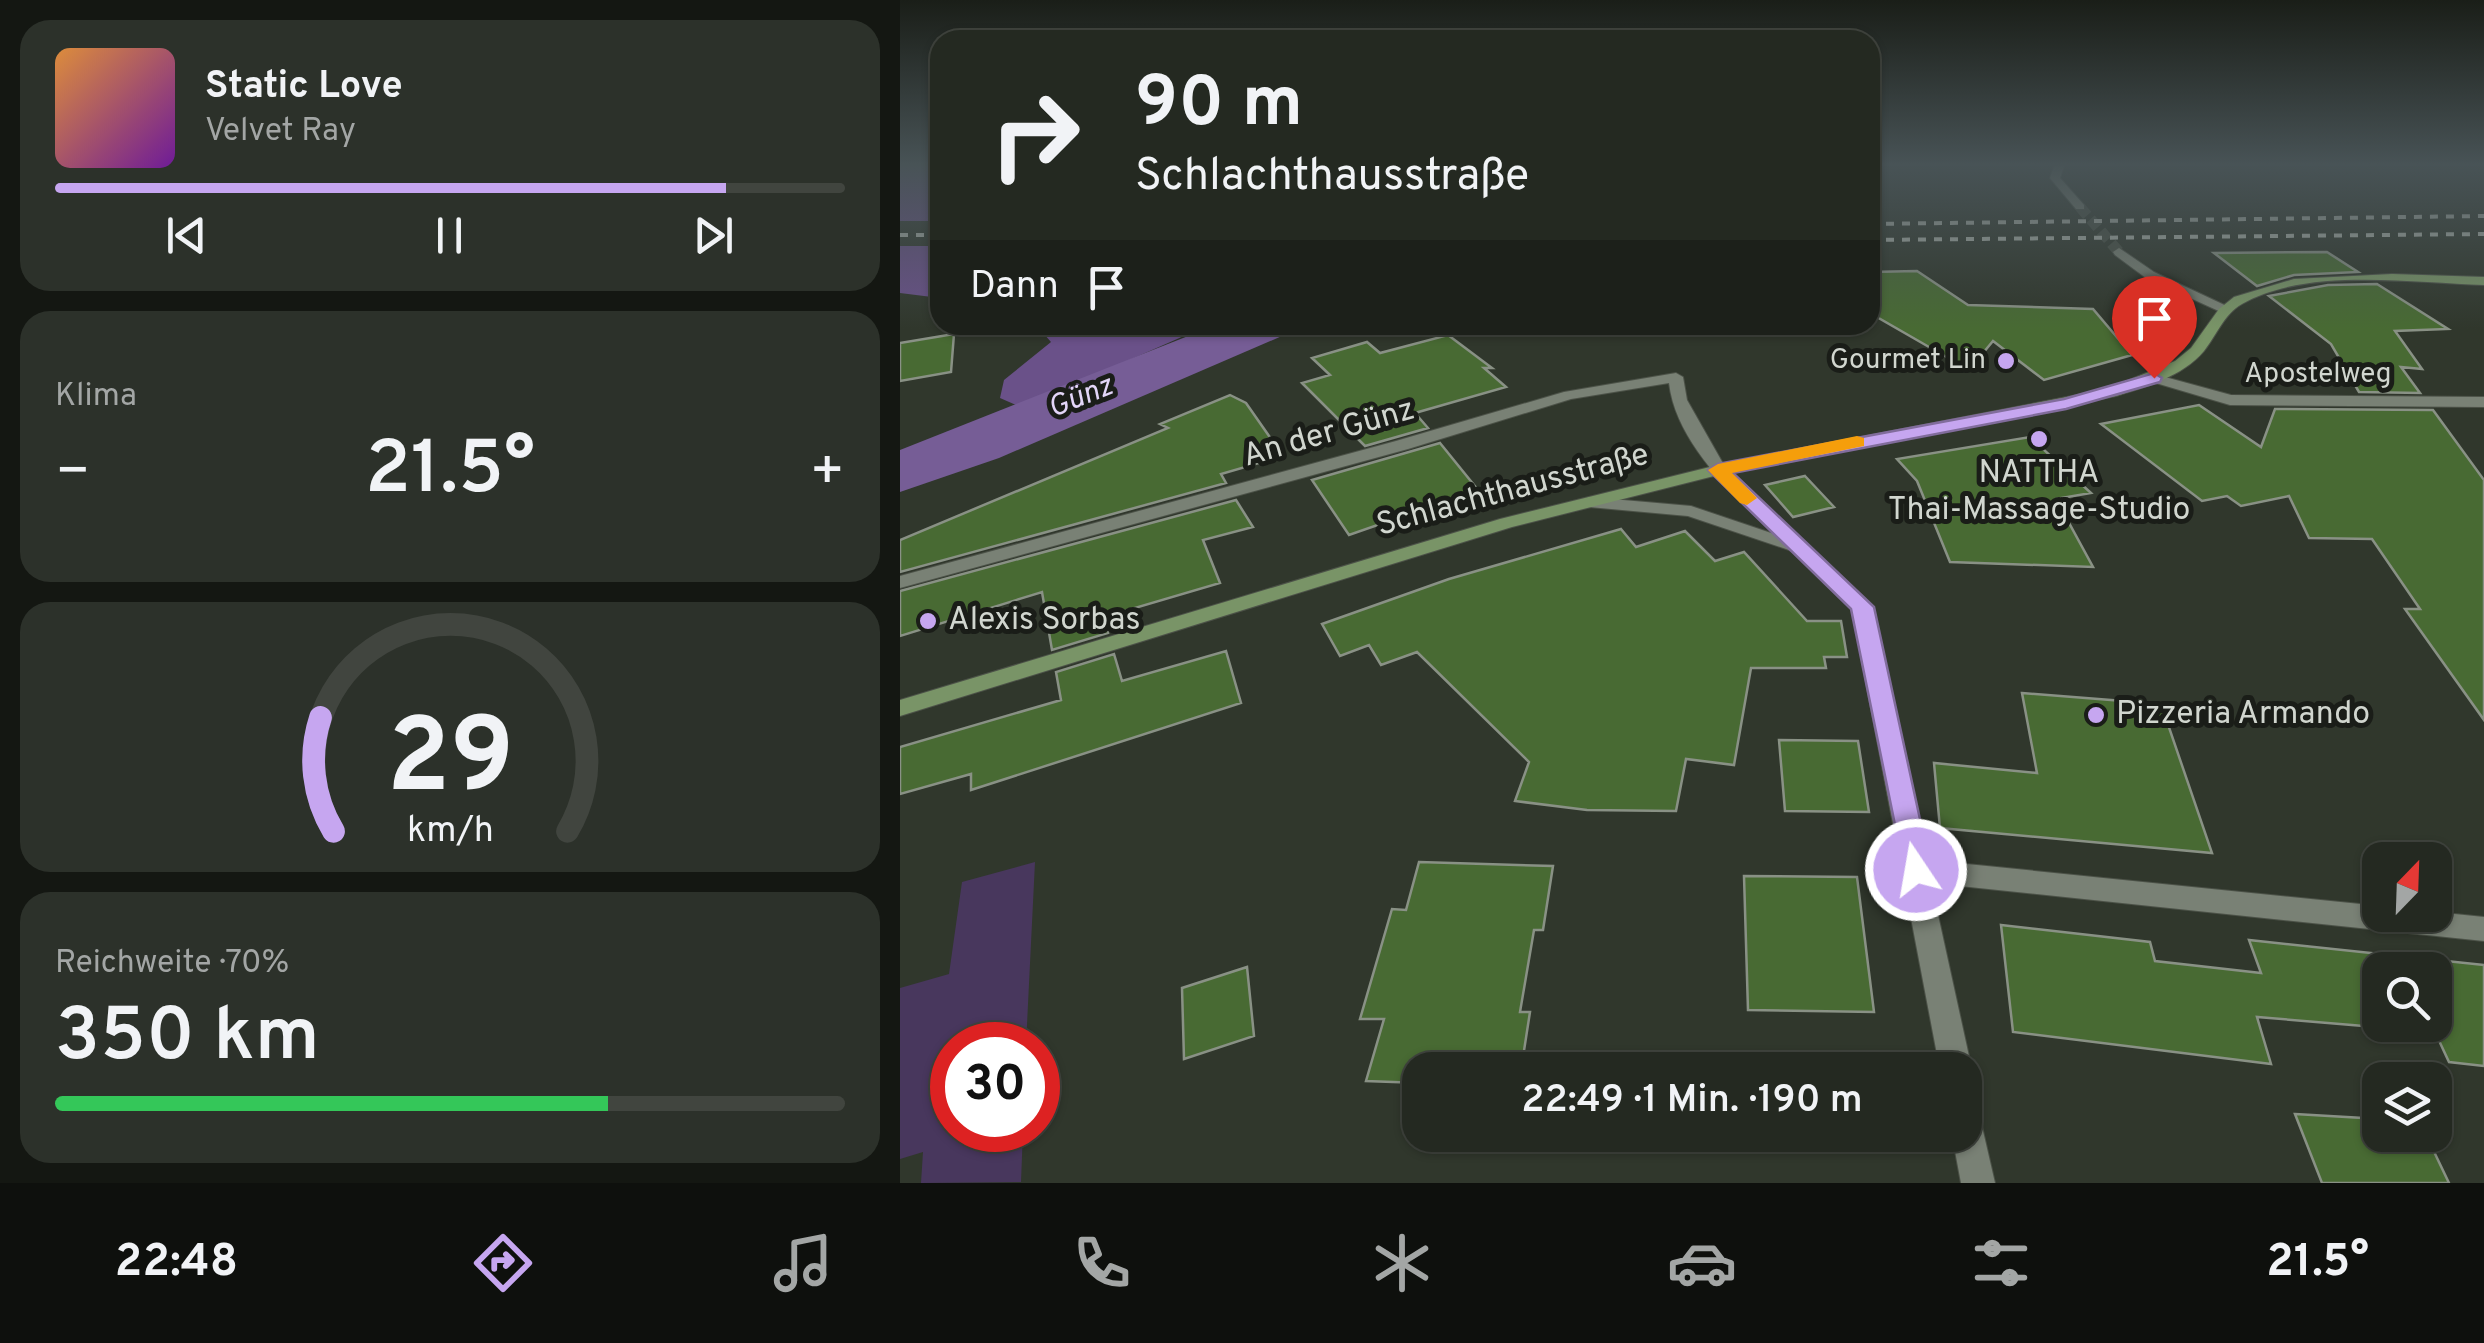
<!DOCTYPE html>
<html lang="de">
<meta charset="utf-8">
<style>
body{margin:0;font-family:Overpass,sans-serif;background:#2c312a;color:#f1f3f6;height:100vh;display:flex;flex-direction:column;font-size:38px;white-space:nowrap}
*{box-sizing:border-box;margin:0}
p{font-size:32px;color:#a3a6a5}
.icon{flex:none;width:55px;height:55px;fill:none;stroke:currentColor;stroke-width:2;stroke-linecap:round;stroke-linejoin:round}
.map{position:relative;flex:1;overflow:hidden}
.drawer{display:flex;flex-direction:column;gap:20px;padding:20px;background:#141712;width:900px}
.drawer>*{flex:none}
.banner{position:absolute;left:30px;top:30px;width:950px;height:305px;border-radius:30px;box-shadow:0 2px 8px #0004,0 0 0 2px #41453f;background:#242921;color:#f1f3f6;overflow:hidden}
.needle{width:65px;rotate:23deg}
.tools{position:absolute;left:1462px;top:842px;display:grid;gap:20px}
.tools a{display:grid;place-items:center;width:90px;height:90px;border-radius:20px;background:#242921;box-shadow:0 2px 8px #0004,0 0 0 2px #41453f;font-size:50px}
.speed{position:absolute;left:30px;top:1022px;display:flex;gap:20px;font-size:50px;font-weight:700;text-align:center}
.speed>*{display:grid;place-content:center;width:130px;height:130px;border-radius:50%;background:#242921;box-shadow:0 2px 8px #0004,0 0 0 2px #41453f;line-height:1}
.speed .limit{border:15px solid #d22;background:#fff;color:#111}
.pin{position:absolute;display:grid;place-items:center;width:85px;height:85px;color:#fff;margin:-102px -42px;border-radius:50% 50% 50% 0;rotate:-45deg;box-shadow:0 0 10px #0007}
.pin .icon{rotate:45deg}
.me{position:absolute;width:110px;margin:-55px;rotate:348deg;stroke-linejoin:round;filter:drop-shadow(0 0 8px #0008)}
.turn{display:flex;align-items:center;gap:35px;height:210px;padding:0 40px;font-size:45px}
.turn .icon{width:130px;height:130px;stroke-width:2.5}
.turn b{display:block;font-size:70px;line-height:85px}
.then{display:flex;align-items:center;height:95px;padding:0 40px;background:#0003;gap:20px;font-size:38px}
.big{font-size:75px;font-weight:600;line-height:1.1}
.drawer .card{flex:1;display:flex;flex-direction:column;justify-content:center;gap:15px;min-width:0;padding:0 35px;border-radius:30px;background:#2c312a}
.drawer .dial{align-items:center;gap:0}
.dial svg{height:260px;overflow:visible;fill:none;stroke:#41453f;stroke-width:7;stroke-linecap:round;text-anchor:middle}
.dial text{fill:#f1f3f6;stroke:none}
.song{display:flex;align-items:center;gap:30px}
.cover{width:120px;height:120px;border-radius:15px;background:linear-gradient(135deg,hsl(30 70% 55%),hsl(280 70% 35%))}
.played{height:10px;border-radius:5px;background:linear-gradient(90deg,#c6a6f0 85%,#41453f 85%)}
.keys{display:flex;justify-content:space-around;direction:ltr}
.heat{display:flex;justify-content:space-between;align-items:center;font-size:55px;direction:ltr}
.charge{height:15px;border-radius:8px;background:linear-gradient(90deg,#34c759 70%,#41453f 0)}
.trip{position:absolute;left:502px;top:1052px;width:580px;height:100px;border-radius:30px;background:#242921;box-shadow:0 2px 8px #0004,0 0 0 2px #41453f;font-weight:600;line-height:100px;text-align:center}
.tabs{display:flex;height:160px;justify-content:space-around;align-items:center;background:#0e100d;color:#a3a6a5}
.tabs .icon{width:70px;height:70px}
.tabs .active{color:#c6a6f0}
.tabs b{font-size:45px;color:#f1f3f6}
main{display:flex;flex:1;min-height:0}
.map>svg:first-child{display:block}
.green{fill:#48375d}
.forest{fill:#6a5189}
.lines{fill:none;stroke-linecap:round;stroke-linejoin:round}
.river{fill:#765d96;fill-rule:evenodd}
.building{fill:#486a33;stroke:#899185;stroke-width:2.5;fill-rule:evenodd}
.minor-tunnel{stroke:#484f44;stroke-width:11;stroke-dasharray:11 5;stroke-linecap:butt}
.minor-casing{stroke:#4c5248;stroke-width:2}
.secondary-casing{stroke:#4c5248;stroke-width:2}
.minor{fill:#798175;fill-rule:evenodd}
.secondary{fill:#799467;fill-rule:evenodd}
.rail{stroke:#b2b8b0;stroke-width:4;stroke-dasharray:8 8;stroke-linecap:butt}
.route{fill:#c6a6f0;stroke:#816c9c;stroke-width:2.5}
.slow{fill:#f59e0b}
.poi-dot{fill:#c6a6f0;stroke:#1a1d18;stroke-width:4}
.labels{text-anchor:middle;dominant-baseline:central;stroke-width:10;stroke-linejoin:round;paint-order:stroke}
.far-poi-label{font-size:28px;fill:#d1d6cf;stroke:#1a1d18;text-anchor:end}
.far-street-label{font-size:28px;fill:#d1d6cf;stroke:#1a1d18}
.far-water-label{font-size:30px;font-style:italic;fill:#e3d6f8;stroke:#1a1d18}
.street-label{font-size:32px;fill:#d1d6cf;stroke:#1a1d18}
.poi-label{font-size:32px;fill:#d1d6cf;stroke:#1a1d18;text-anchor:start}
</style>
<main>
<section class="drawer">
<div class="card">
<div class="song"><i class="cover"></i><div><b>Static Love</b><p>Velvet Ray</p></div></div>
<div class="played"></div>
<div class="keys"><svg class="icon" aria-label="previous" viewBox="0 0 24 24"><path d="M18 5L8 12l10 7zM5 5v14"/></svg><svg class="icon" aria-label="pause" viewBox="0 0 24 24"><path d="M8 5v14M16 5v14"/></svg><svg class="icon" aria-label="next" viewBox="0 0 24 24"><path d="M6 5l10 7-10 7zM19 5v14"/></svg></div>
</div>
<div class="card"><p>Klima</p>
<div class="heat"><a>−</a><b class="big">21.5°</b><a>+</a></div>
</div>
<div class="card dial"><svg viewBox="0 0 100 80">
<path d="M14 69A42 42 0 1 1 86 69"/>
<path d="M14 69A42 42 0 0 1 10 34" stroke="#c6a6f0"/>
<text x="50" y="56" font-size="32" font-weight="700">29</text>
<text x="50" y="72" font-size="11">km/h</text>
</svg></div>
<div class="card"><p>Reichweite · 70%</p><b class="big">350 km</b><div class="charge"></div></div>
</section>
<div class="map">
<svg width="1584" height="1183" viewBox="0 0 1584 1183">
<rect width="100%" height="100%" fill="#30372c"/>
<!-- green -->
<path class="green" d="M 135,862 L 126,1045 L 52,1045 L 52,1130 L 123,1130 L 121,1182 L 21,1183 L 23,1152 L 0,1159 L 0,988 L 49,974 L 62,882 Z"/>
<!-- forest -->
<path class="forest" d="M 0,163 L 40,163 L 40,221 L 0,221 Z
M 0,246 L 40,246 L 40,298 L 0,293 Z
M 136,325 L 309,325 L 186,379 L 116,405 L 100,398 L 104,380 L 151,342 Z"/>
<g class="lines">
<!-- river -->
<path class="river" d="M 316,325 L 389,325 L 382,336 L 99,458 L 0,492 L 0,450 Z"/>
</g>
<!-- building -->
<path class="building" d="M 1427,252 L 1458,272 L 1394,275 L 1357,286 L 1314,253 Z
M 1017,271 L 1068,305 L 1193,309 L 1232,355 L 1144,380 L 1093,341 L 1069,370 L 970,313 L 970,272 Z
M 1477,284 L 1548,329 L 1495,331 L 1522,369 L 1501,367 L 1520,393 L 1459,392 L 1431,344 L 1369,296 L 1428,285 Z
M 54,334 L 51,372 L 0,381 L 0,343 Z
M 548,335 L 592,368 L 584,368 L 606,387 L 515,413 L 528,428 L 465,446 L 402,383 L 430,375 L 412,358 L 467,342 L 480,353 Z
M 330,395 L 346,403 L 383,456 L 321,474 L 326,483 L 0,572 L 0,540 L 268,428 L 260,424 Z
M 1299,405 L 1361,447 L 1375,409 L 1533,410 L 1584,480 L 1584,720 L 1505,609 L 1520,609 L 1472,539 L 1409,538 L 1389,496 L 1341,506 L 1327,496 L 1302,501 L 1201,424 Z
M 1130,437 L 1191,493 L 1156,499 L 1193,567 L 1050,562 L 1017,481 L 997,459 Z
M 540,443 L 578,490 L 449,535 L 412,480 Z
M 905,476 L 934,507 L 893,517 L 865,485 Z
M 336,500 L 353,527 L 303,540 L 320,583 L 204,617 L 208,633 L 152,650 L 142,592 L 0,636 L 0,591 Z
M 721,529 L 736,547 L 785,531 L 815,561 L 844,552 L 907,621 L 941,621 L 947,657 L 924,657 L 926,668 L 851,668 L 834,765 L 786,759 L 776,811 L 687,810 L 615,801 L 629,762 L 517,652 L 481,665 L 469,645 L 440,656 L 422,624 L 549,579 Z
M 326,651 L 341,703 L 71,790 L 71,774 L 0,794 L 0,747 L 161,700 L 156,672 L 214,654 L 222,681 Z
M 1122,693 L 1261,704 L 1312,853 L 1040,828 L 1034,763 L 1137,773 Z
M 879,740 L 958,741 L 969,812 L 885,811 Z
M 519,862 L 653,866 L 643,930 L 634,930 L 620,1012 L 630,1012 L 621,1070 L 520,1070 L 520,1083 L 466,1081 L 484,1019 L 460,1019 L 492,909 L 506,910 Z
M 844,876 L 957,877 L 974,1012 L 848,1010 Z
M 1101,925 L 1250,942 L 1255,961 L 1361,973 L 1349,940 L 1584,965 L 1584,1066 L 1549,1062 L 1535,1032 L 1357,1017 L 1371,1064 L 1113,1032 ZM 1480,970 L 1535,970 L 1535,1025 L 1480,1025 Z
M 347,967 L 354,1036 L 284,1059 L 282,988 Z
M 1395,1114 L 1480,1119 L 1480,1135 L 1526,1135 L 1549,1183 L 1422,1183 Z"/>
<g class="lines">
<!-- minor-tunnel -->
<path class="minor-tunnel" d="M 1180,207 L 1219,252"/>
<!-- minor casing -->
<g class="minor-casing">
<path id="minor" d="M 1155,163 L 1165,163 L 1160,178 L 1184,205 L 1184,209 L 1176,209 L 1150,178 Z
M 1219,248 L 1254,272 L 1333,309 L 1321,312 L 1246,278 L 1215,255 L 1213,252 Z
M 776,373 L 783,377 L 787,400 L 825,467 L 972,607 L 1027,860 L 1480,906 L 1480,915 L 1535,915 L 1535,912 L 1584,917 L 1584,941 L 1031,883 L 1072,1070 L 1065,1082 L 1065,1070 L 1040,1070 L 952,609 L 892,551 L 788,516 L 689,507 L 680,502 L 689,497 L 791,506 L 874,534 C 833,494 776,443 769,383 L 671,399 L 508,449 L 0,588 L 0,576 L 496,441 L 664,392 Z
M 1254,374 L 1331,395 L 1584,397 L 1584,407 L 1330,405 L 1249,381 L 1247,378 Z
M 1065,1101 L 1077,1105 L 1095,1183 L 1061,1183 L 1052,1135 L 1065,1135 Z"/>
</g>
<!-- secondary casing -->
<g class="secondary-casing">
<path id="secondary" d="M 1492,274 L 1584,277 L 1584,285 C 1512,283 1406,267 1342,304 C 1324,314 1316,336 1304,351 C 1282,377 1247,386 1216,396 L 818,475 L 612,527 L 0,716 L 0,700 L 600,519 L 818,465 L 1208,389 L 1275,361 L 1291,348 L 1319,309 L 1334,297 L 1394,279 Z"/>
</g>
<!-- minor -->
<use href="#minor" class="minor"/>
<!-- secondary -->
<use href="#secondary" class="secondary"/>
<!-- rail -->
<path class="rail" d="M 970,224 L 1584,216
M 0,235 L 40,235
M 970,240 L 1584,234"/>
</g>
<!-- sky -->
<linearGradient id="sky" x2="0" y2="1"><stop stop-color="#1a1e18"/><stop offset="0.5" stop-color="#485356"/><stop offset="1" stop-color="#485356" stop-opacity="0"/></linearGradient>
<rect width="1584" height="329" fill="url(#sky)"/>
<!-- route -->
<path class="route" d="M 1254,373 L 1262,378 L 1260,382 L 1166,409 L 833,473 L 974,607 L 1031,870 L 1027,879 L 1016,882 L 1006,879 L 951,609 L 808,470 L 818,464 L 1164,399 Z"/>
<!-- slow -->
<path class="slow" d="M 957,436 L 964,438 L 964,446 L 832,473 L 857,498 L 847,505 L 840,503 L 808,470 L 818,464 Z"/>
<!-- markers -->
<g class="poi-dot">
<circle cx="1106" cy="361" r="10"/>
<circle cx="1139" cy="439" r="10"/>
<circle cx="28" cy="621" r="10"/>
<circle cx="1196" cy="715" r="10"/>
</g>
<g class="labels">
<!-- far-poi labels -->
<g class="far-poi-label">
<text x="1086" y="361">Gourmet Lin</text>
</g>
<!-- far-street labels -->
<g class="far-street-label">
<text x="1418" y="375">Apostelweg</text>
</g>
<!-- far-water labels -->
<g class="far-water-label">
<text transform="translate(181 398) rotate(-22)">Günz</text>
</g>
<!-- street labels -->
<g class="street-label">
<text transform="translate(429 434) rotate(-16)">An der Günz</text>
<text transform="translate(613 491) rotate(-15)">Schlachthausstraße</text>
</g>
<!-- poi labels -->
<g class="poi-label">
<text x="1139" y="474" text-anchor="middle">NATTHA<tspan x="1139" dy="37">Thai-Massage-Studio</tspan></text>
<text x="48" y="621">Alexis Sorbas</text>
<text x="1216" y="715">Pizzeria Armando</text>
</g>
</g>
</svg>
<div class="tools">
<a><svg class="needle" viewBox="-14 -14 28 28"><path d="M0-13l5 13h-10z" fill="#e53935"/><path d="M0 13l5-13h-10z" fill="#a3a6a5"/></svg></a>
<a><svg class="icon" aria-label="search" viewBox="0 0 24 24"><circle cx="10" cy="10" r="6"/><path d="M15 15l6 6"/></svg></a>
<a><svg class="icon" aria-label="layers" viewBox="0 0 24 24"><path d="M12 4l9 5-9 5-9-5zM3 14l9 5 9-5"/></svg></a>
</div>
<div class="speed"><div class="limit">30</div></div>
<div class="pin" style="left:1254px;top:378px;background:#d93025"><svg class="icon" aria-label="arrive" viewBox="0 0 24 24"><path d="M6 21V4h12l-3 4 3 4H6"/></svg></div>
<svg class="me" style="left:1016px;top:870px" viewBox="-20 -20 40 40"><circle r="17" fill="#c6a6f0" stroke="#fff" stroke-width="3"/><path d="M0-11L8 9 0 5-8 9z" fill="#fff"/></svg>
<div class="trip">22:49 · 1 Min. · 190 m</div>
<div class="banner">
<div class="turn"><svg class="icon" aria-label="right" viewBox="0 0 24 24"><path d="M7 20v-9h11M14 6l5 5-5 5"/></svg><div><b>90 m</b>Schlachthausstraße</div></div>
<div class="then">Dann<svg class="icon" aria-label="arrive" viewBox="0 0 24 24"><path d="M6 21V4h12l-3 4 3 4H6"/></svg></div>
</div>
</div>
</main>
<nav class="tabs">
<b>22:48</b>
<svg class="icon active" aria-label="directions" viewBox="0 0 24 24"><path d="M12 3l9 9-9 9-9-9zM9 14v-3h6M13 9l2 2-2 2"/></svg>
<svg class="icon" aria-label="music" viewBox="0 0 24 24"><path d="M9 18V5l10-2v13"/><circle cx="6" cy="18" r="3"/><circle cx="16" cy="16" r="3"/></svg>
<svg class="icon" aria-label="phone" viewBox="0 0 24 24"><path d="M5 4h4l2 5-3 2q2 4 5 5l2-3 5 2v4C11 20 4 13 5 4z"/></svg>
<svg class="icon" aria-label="climate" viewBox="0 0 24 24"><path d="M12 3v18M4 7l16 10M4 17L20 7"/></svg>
<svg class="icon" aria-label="car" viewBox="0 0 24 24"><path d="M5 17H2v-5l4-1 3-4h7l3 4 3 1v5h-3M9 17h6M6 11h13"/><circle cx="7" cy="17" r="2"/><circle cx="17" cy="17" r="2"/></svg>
<svg class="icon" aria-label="filters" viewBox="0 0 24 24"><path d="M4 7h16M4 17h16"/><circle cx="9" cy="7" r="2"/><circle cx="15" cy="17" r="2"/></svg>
<b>21.5°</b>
</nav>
